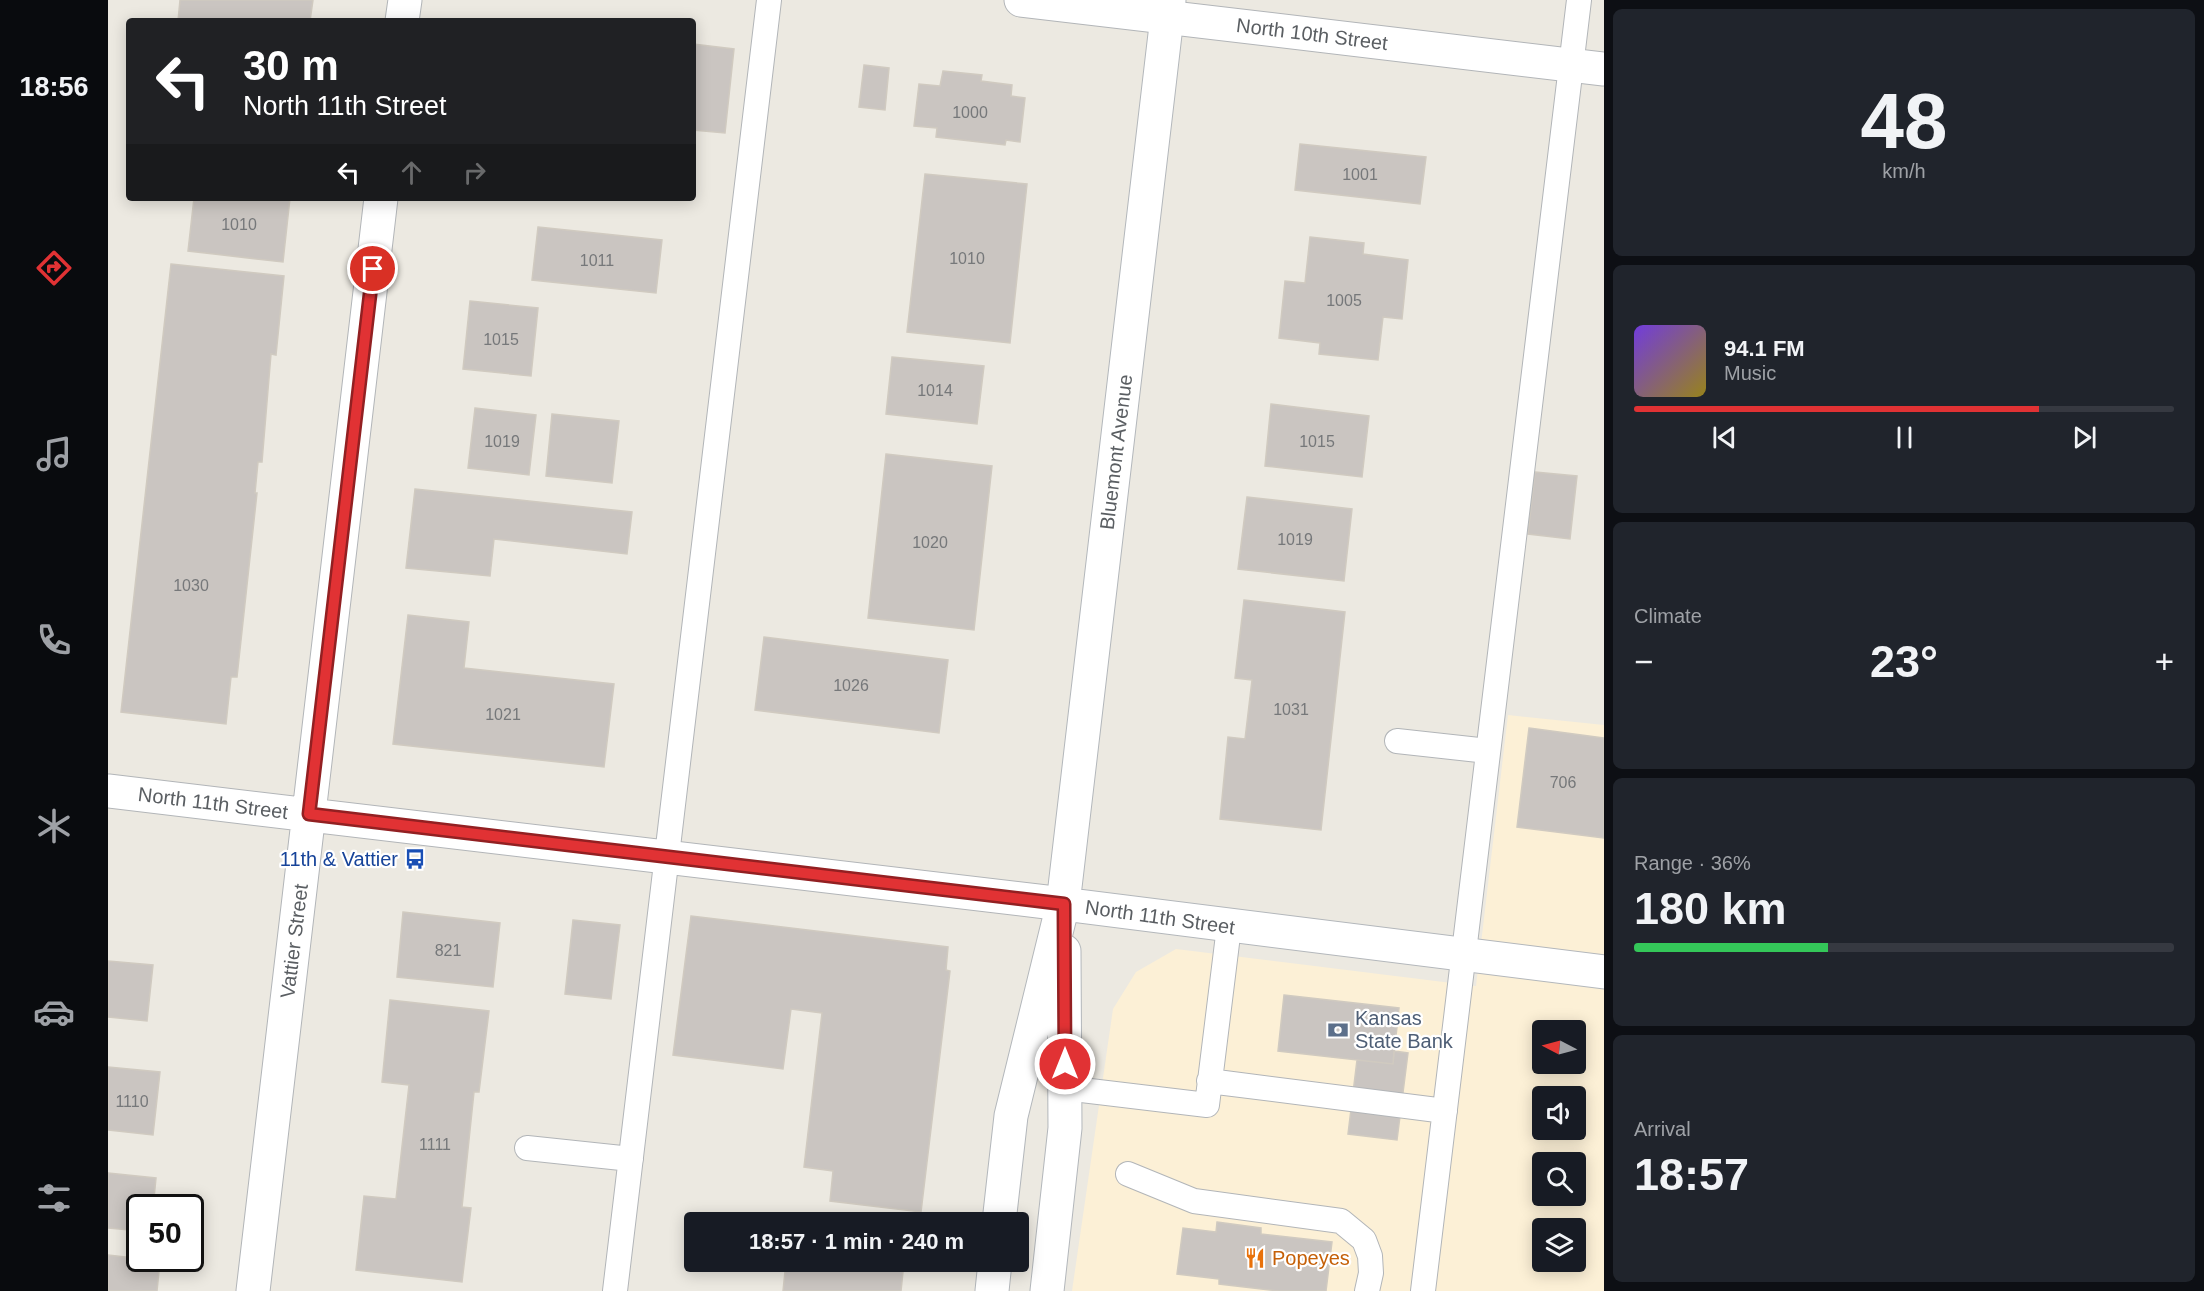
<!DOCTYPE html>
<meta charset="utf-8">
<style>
body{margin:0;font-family:Arial,sans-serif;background:#20242c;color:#f1f3f6;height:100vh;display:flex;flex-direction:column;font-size:22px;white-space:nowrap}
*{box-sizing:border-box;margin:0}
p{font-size:20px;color:#9ea1a6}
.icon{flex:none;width:33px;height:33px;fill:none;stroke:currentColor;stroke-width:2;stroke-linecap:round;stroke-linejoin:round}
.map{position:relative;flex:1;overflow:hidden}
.details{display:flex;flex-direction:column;gap:9px;padding:9px;background:#0d0f14;width:600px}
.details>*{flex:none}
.hud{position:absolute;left:18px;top:18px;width:570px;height:183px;border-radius:6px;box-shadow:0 3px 15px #0003;background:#202124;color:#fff;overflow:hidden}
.needle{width:39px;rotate:276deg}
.tools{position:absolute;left:1424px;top:1020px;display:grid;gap:12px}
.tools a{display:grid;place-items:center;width:54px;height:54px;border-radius:6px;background:#171b24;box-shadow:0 3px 15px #0003;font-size:30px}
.speed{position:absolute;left:18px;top:1194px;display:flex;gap:12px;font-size:30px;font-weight:700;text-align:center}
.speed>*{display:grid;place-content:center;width:78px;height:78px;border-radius:50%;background:#171b24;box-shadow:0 3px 15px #0003;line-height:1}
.speed .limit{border:3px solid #111;border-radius:9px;background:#fff;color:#111}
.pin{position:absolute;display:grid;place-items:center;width:51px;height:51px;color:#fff;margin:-26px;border:3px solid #fff;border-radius:50%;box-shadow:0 2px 6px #0007}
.me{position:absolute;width:66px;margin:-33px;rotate:0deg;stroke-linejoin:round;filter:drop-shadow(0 0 4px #0008)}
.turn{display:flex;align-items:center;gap:21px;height:126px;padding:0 18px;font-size:27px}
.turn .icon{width:78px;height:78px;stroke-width:2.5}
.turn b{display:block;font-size:42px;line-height:51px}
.lanes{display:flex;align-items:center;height:57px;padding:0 18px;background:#0003;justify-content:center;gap:30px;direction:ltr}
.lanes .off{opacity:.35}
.big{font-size:45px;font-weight:700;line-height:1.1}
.details .card{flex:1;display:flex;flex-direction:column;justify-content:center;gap:9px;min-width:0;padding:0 21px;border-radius:9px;background:#20242c}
.details .dial{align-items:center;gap:0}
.dial b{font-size:78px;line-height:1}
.song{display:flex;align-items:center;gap:18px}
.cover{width:72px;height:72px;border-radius:9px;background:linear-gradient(135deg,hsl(260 70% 55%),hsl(50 70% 35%))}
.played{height:6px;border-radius:3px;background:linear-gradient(90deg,#e13234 75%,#363941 75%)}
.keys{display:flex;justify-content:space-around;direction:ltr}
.heat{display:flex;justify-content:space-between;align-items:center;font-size:33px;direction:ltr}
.charge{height:9px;border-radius:4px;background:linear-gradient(90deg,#34c759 36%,#363941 0)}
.trip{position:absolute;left:576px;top:1212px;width:345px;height:60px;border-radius:6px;background:#171b24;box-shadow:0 3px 15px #0003;font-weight:700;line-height:60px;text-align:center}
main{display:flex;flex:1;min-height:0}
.tabs{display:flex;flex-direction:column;width:108px;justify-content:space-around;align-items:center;background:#090b0e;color:#9ea1a6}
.tabs .icon{width:42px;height:42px}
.tabs .on{color:#e13234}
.tabs b{font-size:27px;color:#f1f3f6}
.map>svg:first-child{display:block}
.commercial{fill:#fcf0d6;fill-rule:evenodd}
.building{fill:#cac5c1;stroke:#d0cac0;stroke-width:1.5}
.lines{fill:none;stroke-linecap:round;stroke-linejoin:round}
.lane-casing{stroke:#b2b5b8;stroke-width:26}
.street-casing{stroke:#b2b5b8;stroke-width:35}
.secondary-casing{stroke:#b3b7bb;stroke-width:35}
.lane{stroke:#fff;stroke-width:24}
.street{stroke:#fff;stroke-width:33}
.secondary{stroke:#fff;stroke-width:33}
.route-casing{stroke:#922022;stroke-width:15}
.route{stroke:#e13234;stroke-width:10}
.labels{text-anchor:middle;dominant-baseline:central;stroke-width:4.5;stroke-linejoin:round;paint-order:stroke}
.number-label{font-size:16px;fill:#76787a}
.street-label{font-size:20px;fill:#5a5e62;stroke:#fff}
.transit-label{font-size:20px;fill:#164399;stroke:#fff;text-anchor:end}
.service-label{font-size:20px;fill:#4e5e75;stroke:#fff;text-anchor:start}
.food-label{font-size:20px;fill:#c56008;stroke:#fff;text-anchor:start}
</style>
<main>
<nav class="tabs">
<b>18:56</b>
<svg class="icon on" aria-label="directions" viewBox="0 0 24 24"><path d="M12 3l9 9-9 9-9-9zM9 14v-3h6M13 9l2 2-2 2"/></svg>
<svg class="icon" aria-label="music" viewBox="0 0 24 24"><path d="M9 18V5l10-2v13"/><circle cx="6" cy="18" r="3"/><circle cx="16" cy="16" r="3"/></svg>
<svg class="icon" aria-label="phone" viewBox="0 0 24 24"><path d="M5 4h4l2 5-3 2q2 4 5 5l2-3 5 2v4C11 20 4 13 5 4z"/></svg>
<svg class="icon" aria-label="climate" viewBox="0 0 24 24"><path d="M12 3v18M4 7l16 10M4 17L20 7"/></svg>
<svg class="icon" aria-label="car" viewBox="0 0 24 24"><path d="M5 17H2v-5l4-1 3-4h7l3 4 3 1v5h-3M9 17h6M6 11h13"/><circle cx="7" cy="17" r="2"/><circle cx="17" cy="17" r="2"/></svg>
<svg class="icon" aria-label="filters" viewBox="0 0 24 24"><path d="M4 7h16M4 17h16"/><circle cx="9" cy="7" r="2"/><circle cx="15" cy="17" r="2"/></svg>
</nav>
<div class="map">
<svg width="1496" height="1291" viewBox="0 0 1496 1291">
<rect width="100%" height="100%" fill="#ece9e1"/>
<!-- commercial -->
<path class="commercial" d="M 1400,715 L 1496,725 L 1496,1291 L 964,1291 L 1005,1009 L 1028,972 L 1068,949 L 1368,986 ZM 1434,1030 L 1467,1030 L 1467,1064 L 1434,1064 ZM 1434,1096 L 1467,1096 L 1467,1130 L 1434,1130 ZM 1434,1162 L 1467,1162 L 1467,1196 L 1434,1196 ZM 1434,1228 L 1467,1228 L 1467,1262 L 1434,1262 Z"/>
<!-- building -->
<path class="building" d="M 72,0 L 205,0 L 202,21 L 70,21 Z
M 585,44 L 626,49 L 617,133 L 585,130 Z
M 756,65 L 781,68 L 777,110 L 751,107 Z
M 835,71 L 874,75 L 873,81 L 904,85 L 903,96 L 917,98 L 912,142 L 898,140 L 897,145 L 828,137 L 829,128 L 806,126 L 811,84 L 832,86 Z
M 1192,144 L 1318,157 L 1312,204 L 1187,190 Z
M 817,174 L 919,184 L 902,343 L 799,332 Z
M 86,198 L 182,198 L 175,262 L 80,251 Z
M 430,227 L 554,240 L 548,293 L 424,280 Z
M 1202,237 L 1256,243 L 1255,254 L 1300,260 L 1294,319 L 1275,317 L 1270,360 L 1211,354 L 1212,343 L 1171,338 L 1177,281 L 1197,283 Z
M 63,264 L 176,276 L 168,355 L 163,354 L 154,462 L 150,462 L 147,493 L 149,493 L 129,677 L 123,677 L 118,724 L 13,712 Z
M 362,301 L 430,308 L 423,376 L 355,369 Z
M 784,357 L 876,366 L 869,424 L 778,414 Z
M 1163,404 L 1261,416 L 1254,477 L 1157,466 Z
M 367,408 L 428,415 L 421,475 L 360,468 Z
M 444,414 L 511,421 L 504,483 L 438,476 Z
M 778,454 L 884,466 L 866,630 L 760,618 Z
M 1427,472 L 1469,476 L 1462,539 L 1420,534 Z
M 307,489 L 524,512 L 519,554 L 386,539 L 382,576 L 298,568 Z
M 1139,497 L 1244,509 L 1236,581 L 1130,569 Z
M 1136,600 L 1237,612 L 1213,830 L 1112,819 L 1120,737 L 1137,739 L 1144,680 L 1127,678 Z
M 300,615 L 361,622 L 356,668 L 506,684 L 496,767 L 285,744 Z
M 656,637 L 840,660 L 831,733 L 647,710 Z
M 1421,728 L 1496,738 L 1496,838 L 1409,827 Z
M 295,912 L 392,923 L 385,987 L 289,977 Z
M 583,916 L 840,947 L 838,970 L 842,971 L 813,1212 L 722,1201 L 725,1171 L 696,1167 L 714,1013 L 683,1009 L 675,1069 L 565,1055 Z
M 465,920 L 512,925 L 503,999 L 457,994 Z
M 0,961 L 45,965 L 39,1021 L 0,1017 Z
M 1176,995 L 1291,1008 L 1285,1064 L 1170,1051 Z
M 282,1000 L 381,1011 L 371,1092 L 366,1092 L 354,1207 L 363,1208 L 354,1282 L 248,1270 L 256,1196 L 288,1199 L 301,1085 L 274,1082 Z
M 1286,1051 L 1300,1053 L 1289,1140 L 1240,1134 L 1249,1060 L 1285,1064 Z
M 0,1067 L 52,1072 L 45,1135 L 0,1130 Z
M 0,1173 L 48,1178 L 45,1208 L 32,1208 L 32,1231 L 0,1228 Z
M 1109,1222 L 1153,1228 L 1153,1234 L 1224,1242 L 1218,1291 L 1171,1291 L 1111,1284 L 1111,1279 L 1069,1274 L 1075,1228 L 1108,1232 Z
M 0,1255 L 52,1261 L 49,1291 L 0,1291 Z
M 678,1262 L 796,1262 L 793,1291 L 675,1291 Z"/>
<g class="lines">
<!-- lane casing -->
<g class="lane-casing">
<path id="lane" d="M 1289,741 L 1380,751
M 1101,1081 L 1337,1111
M 957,1088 L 1099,1105 L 1121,927
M 419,1148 L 523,1159
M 1020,1174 L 1086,1201 L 1233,1221 L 1256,1240 L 1262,1256 L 1263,1273 L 1259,1291
M 507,1291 L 661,0
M 1315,1291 L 1471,0"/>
</g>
<!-- street casing -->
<g class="street-casing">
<path id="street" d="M 913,0 L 1496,69
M 294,21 L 297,0
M 0,791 L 955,904
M 145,1291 L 273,198"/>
</g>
<!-- secondary casing -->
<g class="secondary-casing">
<path id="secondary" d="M 955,904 L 1496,972
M 891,1222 L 903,1116 L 955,904 L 1061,0
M 884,1291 L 887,1262
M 939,1291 L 957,1128 L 956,951"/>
</g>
<!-- lane -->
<use href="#lane" class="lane"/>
<!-- street -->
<use href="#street" class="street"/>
<!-- secondary -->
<use href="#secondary" class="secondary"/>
</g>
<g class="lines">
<!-- route casing -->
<g class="route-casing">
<path id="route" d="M 265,269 L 201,814 L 956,904 L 957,1064"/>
</g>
<!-- route -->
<use href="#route" class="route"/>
</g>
<!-- icons -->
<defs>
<g id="bus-bare" transform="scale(1.62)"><path d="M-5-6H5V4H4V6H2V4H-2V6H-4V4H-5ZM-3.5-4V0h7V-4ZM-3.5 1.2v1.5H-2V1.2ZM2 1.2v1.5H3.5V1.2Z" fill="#1a4fb4" stroke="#fff" stroke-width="2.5" paint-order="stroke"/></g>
<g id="bank-bare" transform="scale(1.62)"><path d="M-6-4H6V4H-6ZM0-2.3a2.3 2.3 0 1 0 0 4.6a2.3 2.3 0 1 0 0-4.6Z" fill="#5c6f8a" stroke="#fff" stroke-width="2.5" paint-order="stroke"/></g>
<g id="restaurant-bare" transform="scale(1.62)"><path d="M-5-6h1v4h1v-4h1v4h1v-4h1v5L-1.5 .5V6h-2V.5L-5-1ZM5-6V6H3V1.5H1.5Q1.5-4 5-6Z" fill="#e8710a" stroke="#fff" stroke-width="2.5" paint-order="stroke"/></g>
</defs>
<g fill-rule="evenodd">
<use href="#bus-bare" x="307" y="859"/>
<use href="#bank-bare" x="1230" y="1030"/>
<use href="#restaurant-bare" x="1147" y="1258"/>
</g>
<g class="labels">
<!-- number labels -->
<g class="number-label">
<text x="862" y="112">1000</text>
<text x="1252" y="174">1001</text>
<text x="131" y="224">1010</text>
<text x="859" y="258">1010</text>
<text x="489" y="260">1011</text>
<text x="1236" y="300">1005</text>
<text x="393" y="339">1015</text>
<text x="827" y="390">1014</text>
<text x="394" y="441">1019</text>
<text x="1209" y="441">1015</text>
<text x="1187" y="539">1019</text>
<text x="822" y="542">1020</text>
<text x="83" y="585">1030</text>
<text x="743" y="685">1026</text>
<text x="1183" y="709">1031</text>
<text x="395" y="714">1021</text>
<text x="1455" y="782">706</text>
<text x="340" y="950">821</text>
<text x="24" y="1101">1110</text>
<text x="327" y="1144">1111</text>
</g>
<!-- street labels -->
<g class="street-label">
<text transform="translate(1204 34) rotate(7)">North 10th Street</text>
<text transform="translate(1008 452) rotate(-83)">Bluemont Avenue</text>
<text transform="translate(105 803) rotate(7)">North 11th Street</text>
<text transform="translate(1052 917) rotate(8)">North 11th Street</text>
<text transform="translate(186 941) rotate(-83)">Vattier Street</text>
</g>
<!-- transit labels -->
<g class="transit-label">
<text x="290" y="859">11th &amp; Vattier</text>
</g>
<!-- service labels -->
<g class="service-label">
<text x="1247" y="1018">Kansas<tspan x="1247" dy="23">State Bank</tspan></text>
</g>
<!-- food labels -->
<g class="food-label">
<text x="1164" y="1258">Popeyes</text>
</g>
</g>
</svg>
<div class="tools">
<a><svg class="needle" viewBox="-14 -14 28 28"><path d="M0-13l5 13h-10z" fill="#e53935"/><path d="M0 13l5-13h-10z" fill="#9ea1a6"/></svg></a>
<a><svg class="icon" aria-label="sound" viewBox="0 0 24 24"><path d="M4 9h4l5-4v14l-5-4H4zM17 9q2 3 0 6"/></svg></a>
<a><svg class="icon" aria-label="search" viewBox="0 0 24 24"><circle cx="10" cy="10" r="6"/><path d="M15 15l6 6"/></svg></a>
<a><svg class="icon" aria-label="layers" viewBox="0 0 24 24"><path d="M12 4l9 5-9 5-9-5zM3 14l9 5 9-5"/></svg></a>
</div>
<div class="speed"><div class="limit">50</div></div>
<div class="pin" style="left:265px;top:269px;background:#d93025"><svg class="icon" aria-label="arrive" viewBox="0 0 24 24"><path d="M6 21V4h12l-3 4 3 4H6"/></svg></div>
<svg class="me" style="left:957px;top:1064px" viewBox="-20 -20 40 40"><circle r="17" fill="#e13234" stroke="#fff" stroke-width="3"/><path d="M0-11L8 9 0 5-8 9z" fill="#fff"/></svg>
<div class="trip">18:57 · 1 min · 240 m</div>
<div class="hud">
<div class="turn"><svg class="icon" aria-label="left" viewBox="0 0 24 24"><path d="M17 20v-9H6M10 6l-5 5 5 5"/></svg><div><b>30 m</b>North 11th Street</div></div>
<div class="lanes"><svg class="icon" aria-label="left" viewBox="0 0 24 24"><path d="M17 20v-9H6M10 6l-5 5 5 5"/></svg><svg class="icon off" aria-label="ahead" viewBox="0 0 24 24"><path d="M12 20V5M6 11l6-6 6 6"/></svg><svg class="icon off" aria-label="right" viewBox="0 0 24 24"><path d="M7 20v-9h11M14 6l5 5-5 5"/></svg></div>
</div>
</div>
<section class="details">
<div class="card dial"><b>48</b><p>km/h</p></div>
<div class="card">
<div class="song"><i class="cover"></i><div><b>94.1 FM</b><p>Music</p></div></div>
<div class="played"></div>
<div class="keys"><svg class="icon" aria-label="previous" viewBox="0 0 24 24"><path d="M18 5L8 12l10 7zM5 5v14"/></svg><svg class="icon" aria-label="pause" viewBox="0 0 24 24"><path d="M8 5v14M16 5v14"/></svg><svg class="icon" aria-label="next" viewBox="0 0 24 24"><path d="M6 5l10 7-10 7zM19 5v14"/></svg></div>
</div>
<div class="card"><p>Climate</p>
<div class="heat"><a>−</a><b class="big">23°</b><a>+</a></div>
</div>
<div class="card"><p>Range · 36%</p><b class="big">180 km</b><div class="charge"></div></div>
<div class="card"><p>Arrival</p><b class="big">18:57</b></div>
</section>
</main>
